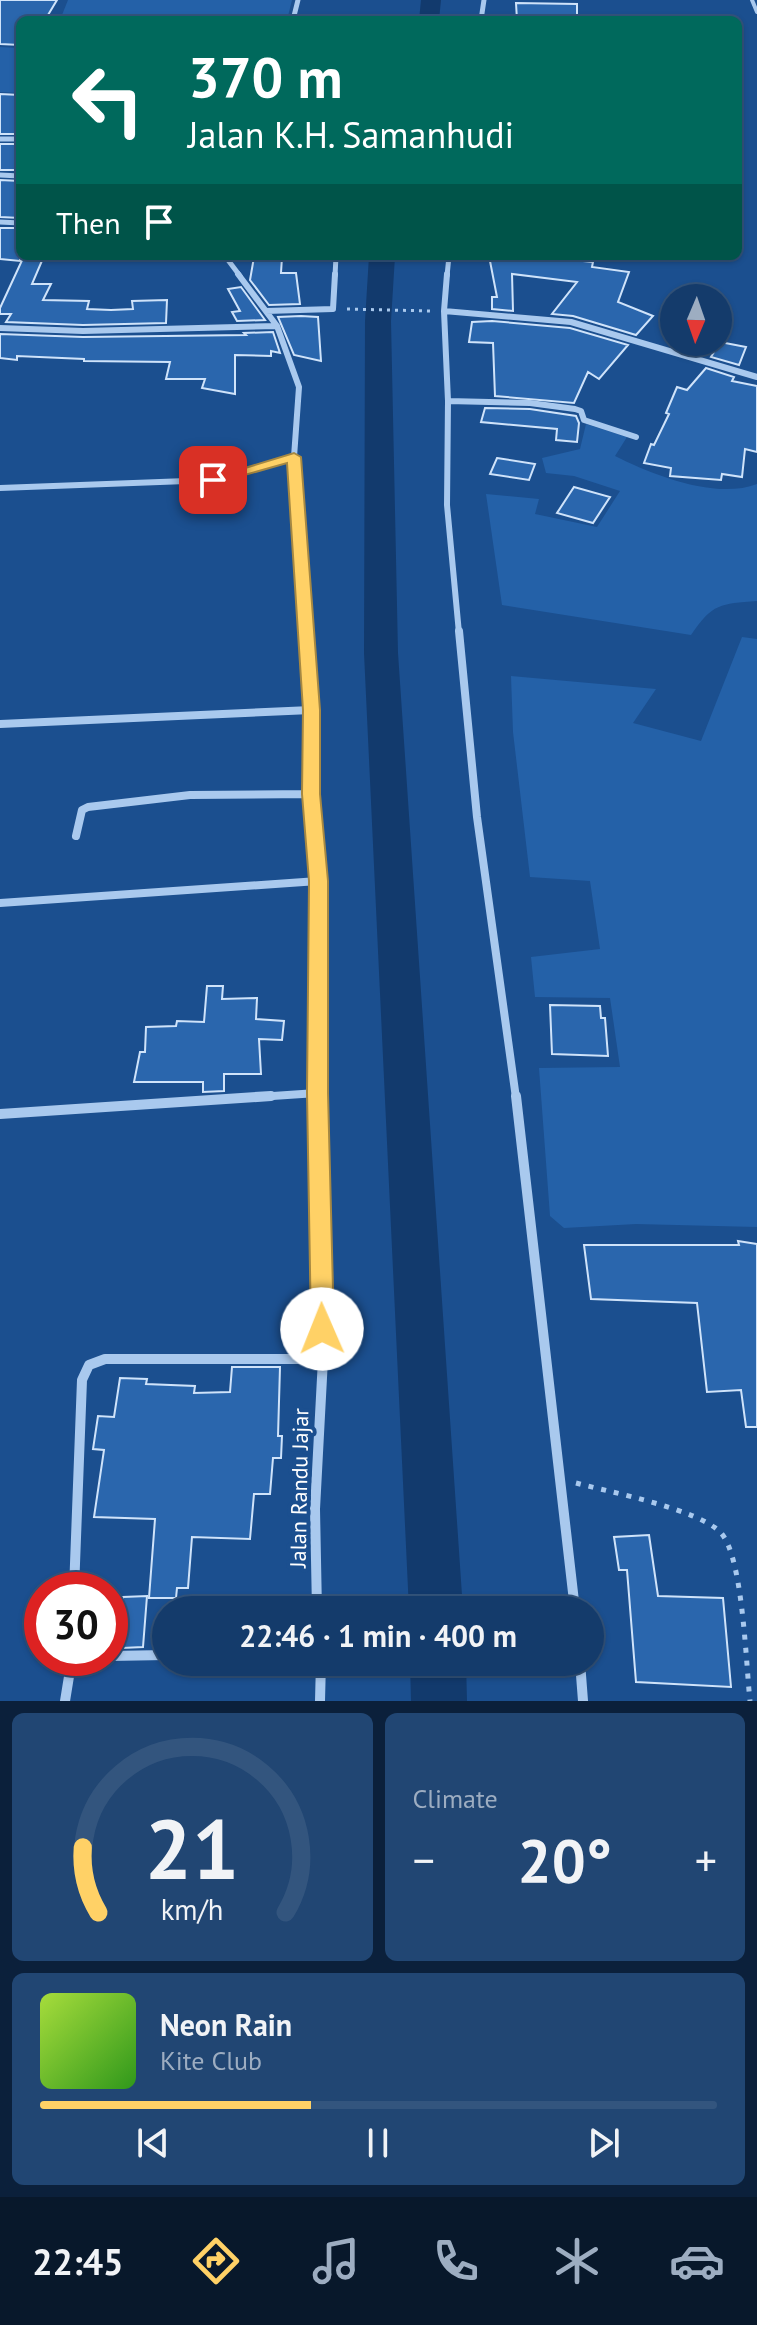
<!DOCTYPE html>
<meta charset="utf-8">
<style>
body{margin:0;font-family:"PT Sans",sans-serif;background:#214673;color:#f1f3f6;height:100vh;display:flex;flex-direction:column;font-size:30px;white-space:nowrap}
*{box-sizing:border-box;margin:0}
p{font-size:26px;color:#9dadc1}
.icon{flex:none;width:44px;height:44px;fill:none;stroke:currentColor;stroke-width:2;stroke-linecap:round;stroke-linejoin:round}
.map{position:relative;height:1701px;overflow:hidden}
.sheet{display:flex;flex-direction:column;gap:12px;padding:12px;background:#0b203b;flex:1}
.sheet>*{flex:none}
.hud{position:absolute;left:16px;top:16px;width:726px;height:244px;border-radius:12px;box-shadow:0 2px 6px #0004,0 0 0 2px #33557e;background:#00695c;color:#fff;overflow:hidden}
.needle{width:52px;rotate:182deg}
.fabs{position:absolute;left:660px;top:284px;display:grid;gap:16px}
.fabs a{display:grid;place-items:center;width:72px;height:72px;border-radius:50%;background:#143b6b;box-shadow:0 2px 6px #0004,0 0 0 2px #33557e;font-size:40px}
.speed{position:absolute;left:24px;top:1572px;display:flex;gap:16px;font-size:40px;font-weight:700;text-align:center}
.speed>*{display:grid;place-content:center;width:104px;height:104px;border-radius:50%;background:#143b6b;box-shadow:0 2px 6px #0004,0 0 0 2px #33557e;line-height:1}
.speed .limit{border:12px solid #d22;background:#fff;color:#111}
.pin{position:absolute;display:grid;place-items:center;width:68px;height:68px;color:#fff;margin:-34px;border-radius:16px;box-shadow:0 4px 12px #0006}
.me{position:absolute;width:88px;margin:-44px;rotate:359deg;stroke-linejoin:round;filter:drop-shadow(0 0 6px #0008)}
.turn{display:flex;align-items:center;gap:28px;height:168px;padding:0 40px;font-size:36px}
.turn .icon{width:104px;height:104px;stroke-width:2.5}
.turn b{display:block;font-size:56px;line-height:68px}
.then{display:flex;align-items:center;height:76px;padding:0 40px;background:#0003;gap:16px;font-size:30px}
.big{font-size:60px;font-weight:700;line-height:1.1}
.sheet .card{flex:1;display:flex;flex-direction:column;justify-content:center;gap:12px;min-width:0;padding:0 28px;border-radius:12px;background:#214673}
.sheet .dial{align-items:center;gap:0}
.dial svg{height:208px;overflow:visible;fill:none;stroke:#33557e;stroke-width:7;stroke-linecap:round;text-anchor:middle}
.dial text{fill:#f1f3f6;stroke:none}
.song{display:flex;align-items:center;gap:24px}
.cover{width:96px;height:96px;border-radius:12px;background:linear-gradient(135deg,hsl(80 70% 55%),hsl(110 70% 35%))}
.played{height:8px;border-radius:4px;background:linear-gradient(90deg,#ffd166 40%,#33557e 40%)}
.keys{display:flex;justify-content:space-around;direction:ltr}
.heat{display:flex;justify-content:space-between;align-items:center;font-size:44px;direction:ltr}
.sheet .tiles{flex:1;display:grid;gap:12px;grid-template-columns:1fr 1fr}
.card:last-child{grid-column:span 2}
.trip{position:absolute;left:152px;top:1596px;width:452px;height:80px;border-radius:40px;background:#143b6b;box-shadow:0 2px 6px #0004,0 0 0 2px #33557e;font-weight:700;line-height:80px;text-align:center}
.tabs{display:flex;height:128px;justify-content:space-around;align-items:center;background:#08182b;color:#9dadc1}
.tabs .icon{width:56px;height:56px}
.tabs .selected{color:#ffd166}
.tabs b{font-size:36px;color:#f1f3f6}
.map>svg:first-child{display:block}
.green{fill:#2461a8}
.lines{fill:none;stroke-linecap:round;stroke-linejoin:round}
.river{fill:#123a6d;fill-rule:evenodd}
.building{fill:#2a66ad;stroke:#cfe3fa;stroke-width:2}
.path-far1{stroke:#a9c9ee;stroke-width:3;stroke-dasharray:3 5;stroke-linecap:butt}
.path{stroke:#a9c9ee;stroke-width:5;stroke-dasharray:5 8;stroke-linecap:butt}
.service{stroke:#a9c9ee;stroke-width:4}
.minor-far3{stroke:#a9c9ee;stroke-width:5}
.minor-far2{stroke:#a9c9ee;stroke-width:6}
.minor-far1{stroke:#a9c9ee;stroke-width:8}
.minor{stroke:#a9c9ee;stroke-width:10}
.route{fill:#ffd166;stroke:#a68842;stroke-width:2}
.labels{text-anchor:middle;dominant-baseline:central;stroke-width:8;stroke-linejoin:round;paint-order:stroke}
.street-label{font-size:22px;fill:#fff;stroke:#1b4f8f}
</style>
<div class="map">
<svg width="757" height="1701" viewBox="0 0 757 1701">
<rect width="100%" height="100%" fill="#1b4f8f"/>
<!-- green -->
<path class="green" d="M 68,0 L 292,0 L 287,20 L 60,20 Z
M 0,47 L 20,48 L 20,93 L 0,92 Z
M 586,424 L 627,437 L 615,456 C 653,475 716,500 757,484 L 757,601 C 720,604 713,603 691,635 L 502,605 L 486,494 L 539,499 L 535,514 L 597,527 L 620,491 L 574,476 L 546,473 L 542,458 L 580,449 Z
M 742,637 L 757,639 L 757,1227 L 636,1224 L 564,1228 L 550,1216 L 539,1068 L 620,1067 L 610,998 L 535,997 L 531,957 L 600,949 L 590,881 L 530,877 L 513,732 L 511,676 L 656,689 L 633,723 L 701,741 Z"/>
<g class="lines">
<!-- river -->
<path class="river" d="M 421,0 L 441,0 L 439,20 L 419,20 Z
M 369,256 L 395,256 L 391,321 L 398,653 L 463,1610 L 409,1610 L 364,653 L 365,321 Z
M 410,1662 L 466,1662 L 467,1701 L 411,1701 Z"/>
</g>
<!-- building -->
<path class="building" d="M 0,0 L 57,0 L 45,20 L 20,20 L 20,45 L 0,44 Z
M 516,3 L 577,4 L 577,20 L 517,20 Z
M 0,94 L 20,95 L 20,117 L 16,128 L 20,128 L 20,134 L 0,134 Z
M 0,144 L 20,144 L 20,170 L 0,170 Z
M 0,180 L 20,181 L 20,218 L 0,217 Z
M 0,228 L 20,228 L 20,261 L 0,259 Z
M 24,256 L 44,256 L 32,284 L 51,284 L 43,300 L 89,301 L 87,309 L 111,310 L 133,309 L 132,301 L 167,300 L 166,323 L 83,325 L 6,322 L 11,314 L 0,314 L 0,308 Z
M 489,256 L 532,256 L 593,262 L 592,267 L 629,272 L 618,302 L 653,316 L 636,335 L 573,316 L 552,314 L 577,282 L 512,274 L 513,311 L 492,309 L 492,297 L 497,297 Z
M 254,257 L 282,257 L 281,273 L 296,273 L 300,304 L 269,305 L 250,280 Z
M 241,287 L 265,320 L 237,321 L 232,312 L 240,311 L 228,289 Z
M 301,316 L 318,317 L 321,361 L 294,355 L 278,317 Z
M 492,321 L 570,328 L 628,345 L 599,379 L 588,372 L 574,403 L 495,396 L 493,343 L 469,342 L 472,322 Z
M 273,332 L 280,353 L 271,351 L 271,356 L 235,355 L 235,394 L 202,388 L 205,379 L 166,379 L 170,362 L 84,361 L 84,359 L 17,356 L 17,360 L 0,358 L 0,334 L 83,337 L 246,335 L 244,333 Z
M 720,342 L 746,347 L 739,365 L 711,357 Z
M 706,368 L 734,377 L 732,381 L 757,386 L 757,452 L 745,449 L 742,477 L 722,474 L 721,480 L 670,476 L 671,468 L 644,463 L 651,444 L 654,445 L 669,414 L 666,413 L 677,387 L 687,390 Z
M 485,408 L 530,409 L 576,416 L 579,423 L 577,442 L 556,440 L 557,429 L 481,422 Z
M 497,458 L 535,464 L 529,480 L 490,474 Z
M 574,487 L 610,497 L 593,523 L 557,513 Z
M 207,986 L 223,986 L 222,999 L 257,998 L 256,1019 L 284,1021 L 282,1040 L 259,1039 L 261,1074 L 224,1074 L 224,1091 L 203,1092 L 203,1082 L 134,1082 L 140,1052 L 145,1052 L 146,1027 L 176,1026 L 177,1021 L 204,1022 Z
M 550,1005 L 600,1006 L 601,1018 L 605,1018 L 608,1056 L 552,1054 Z
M 738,1241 L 757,1244 L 757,1427 L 746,1427 L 741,1390 L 707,1392 L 697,1303 L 591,1299 L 584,1245 L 739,1245 Z
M 232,1367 L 280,1367 L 278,1436 L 282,1436 L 281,1458 L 273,1458 L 270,1494 L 254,1494 L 250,1539 L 192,1537 L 188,1588 L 177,1588 L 176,1598 L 149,1598 L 155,1519 L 94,1517 L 104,1450 L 93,1449 L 98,1416 L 114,1417 L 120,1378 L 147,1379 L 146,1384 L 195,1386 L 194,1393 L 230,1392 Z
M 649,1535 L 658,1596 L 723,1598 L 731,1687 L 636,1682 L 627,1570 L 619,1570 L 614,1537 Z
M 147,1596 L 143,1647 L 122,1648 L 123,1633 L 110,1633 L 110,1603 L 122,1603 L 123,1597 Z"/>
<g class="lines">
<!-- path-far1 -->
<path class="path-far1" d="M 347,309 L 430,311"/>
<!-- path -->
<path class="path" d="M 576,1483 C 609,1492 699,1509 721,1533 C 743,1557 746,1665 750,1701"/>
<!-- service -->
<path class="service" d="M 752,0 L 757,12"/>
<!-- minor-far3 -->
<path class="minor-far3" d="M 293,20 L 298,0
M 481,20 L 484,0
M 0,139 L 20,139
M 0,175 L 20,176
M 0,222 L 20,223
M 225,256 L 240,276
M 592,256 L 607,256
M 335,276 L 336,256
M 447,276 L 449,256"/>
<!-- minor-far2 -->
<path class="minor-far2" d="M 238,274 L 277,326 L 299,387 L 294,457 L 306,633
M 447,274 L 444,311 L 448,401 L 447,505 L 459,633
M 266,311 L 333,309 L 335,274
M 444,311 L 571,322 L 757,377
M 0,328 L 83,331 L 277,326
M 448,401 L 530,403 L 575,409 L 581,411 L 584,420 L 636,437
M 0,488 L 213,480 L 294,457"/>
<!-- minor-far1 -->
<path class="minor-far1" d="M 306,631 L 311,710 L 311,794 L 318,881 L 317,1098
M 459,631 L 477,817 L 516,1098
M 0,724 L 311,710
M 76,836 L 82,810 L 88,807 L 190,795 L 311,794
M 0,903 L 318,881
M 241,1098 L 317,1093"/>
<!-- minor -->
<path class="minor" d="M 516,1096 L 575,1610
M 0,1114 L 271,1096
M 74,1590 L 82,1380 L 89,1365 L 105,1359 L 323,1359
M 317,1610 L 315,1509 L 323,1359 L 317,1096
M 110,1656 L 166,1655
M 580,1662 L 583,1701
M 65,1701 L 72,1658
M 320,1701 L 321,1662"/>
</g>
<!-- route -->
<path class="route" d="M 294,453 L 301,457 L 320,710 L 320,794 L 328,881 L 328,1093 L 334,1329 L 330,1337 L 322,1340 L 314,1337 L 311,1329 L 307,1093 L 309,881 L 302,794 L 303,710 L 287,463 L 213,484 L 206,480 Z"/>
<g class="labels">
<!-- street labels -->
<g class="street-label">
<text transform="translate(299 1488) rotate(-89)">Jalan Randu Jajar</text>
</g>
</g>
</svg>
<div class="fabs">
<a><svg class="needle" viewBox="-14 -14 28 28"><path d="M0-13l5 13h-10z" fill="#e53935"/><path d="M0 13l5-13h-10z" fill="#9dadc1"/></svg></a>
</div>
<div class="speed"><div class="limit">30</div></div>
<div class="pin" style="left:213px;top:480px;background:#d93025"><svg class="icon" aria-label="arrive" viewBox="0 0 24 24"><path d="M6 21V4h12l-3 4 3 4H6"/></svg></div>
<svg class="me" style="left:322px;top:1329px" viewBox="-20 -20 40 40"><circle r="19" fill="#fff"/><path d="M0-13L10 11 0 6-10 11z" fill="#ffd166"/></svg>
<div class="trip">22:46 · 1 min · 400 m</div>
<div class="hud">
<div class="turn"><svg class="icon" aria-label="left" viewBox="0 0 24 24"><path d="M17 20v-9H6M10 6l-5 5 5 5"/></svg><div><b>370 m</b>Jalan K.H. Samanhudi</div></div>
<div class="then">Then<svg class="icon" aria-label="arrive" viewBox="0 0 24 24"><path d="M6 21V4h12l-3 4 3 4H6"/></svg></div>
</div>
</div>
<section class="sheet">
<div class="tiles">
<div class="card dial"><svg viewBox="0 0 100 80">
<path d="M14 69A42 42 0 1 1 86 69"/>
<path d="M14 69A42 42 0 0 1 8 44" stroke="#ffd166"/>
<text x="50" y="56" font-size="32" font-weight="700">21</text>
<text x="50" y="72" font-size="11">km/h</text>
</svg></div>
<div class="card"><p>Climate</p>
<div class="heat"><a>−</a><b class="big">20°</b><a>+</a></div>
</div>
<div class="card">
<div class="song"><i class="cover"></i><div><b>Neon Rain</b><p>Kite Club</p></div></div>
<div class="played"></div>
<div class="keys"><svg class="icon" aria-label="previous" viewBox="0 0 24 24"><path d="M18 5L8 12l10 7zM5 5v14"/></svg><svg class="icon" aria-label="pause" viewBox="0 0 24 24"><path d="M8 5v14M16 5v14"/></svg><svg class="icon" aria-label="next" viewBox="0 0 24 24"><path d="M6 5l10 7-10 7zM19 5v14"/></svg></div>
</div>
</div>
</section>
<nav class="tabs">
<b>22:45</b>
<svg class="icon selected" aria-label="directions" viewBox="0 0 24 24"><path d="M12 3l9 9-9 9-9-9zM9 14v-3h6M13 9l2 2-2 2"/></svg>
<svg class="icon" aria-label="music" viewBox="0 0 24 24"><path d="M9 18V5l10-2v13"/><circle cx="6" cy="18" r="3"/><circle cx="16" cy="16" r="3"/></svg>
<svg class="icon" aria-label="phone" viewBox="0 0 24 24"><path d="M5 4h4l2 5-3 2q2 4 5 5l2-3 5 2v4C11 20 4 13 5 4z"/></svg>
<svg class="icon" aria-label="climate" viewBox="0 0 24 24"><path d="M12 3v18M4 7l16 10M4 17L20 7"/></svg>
<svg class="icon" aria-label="car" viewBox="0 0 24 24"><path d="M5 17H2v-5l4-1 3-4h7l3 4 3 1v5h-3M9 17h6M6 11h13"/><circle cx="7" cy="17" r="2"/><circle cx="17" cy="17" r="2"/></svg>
</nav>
